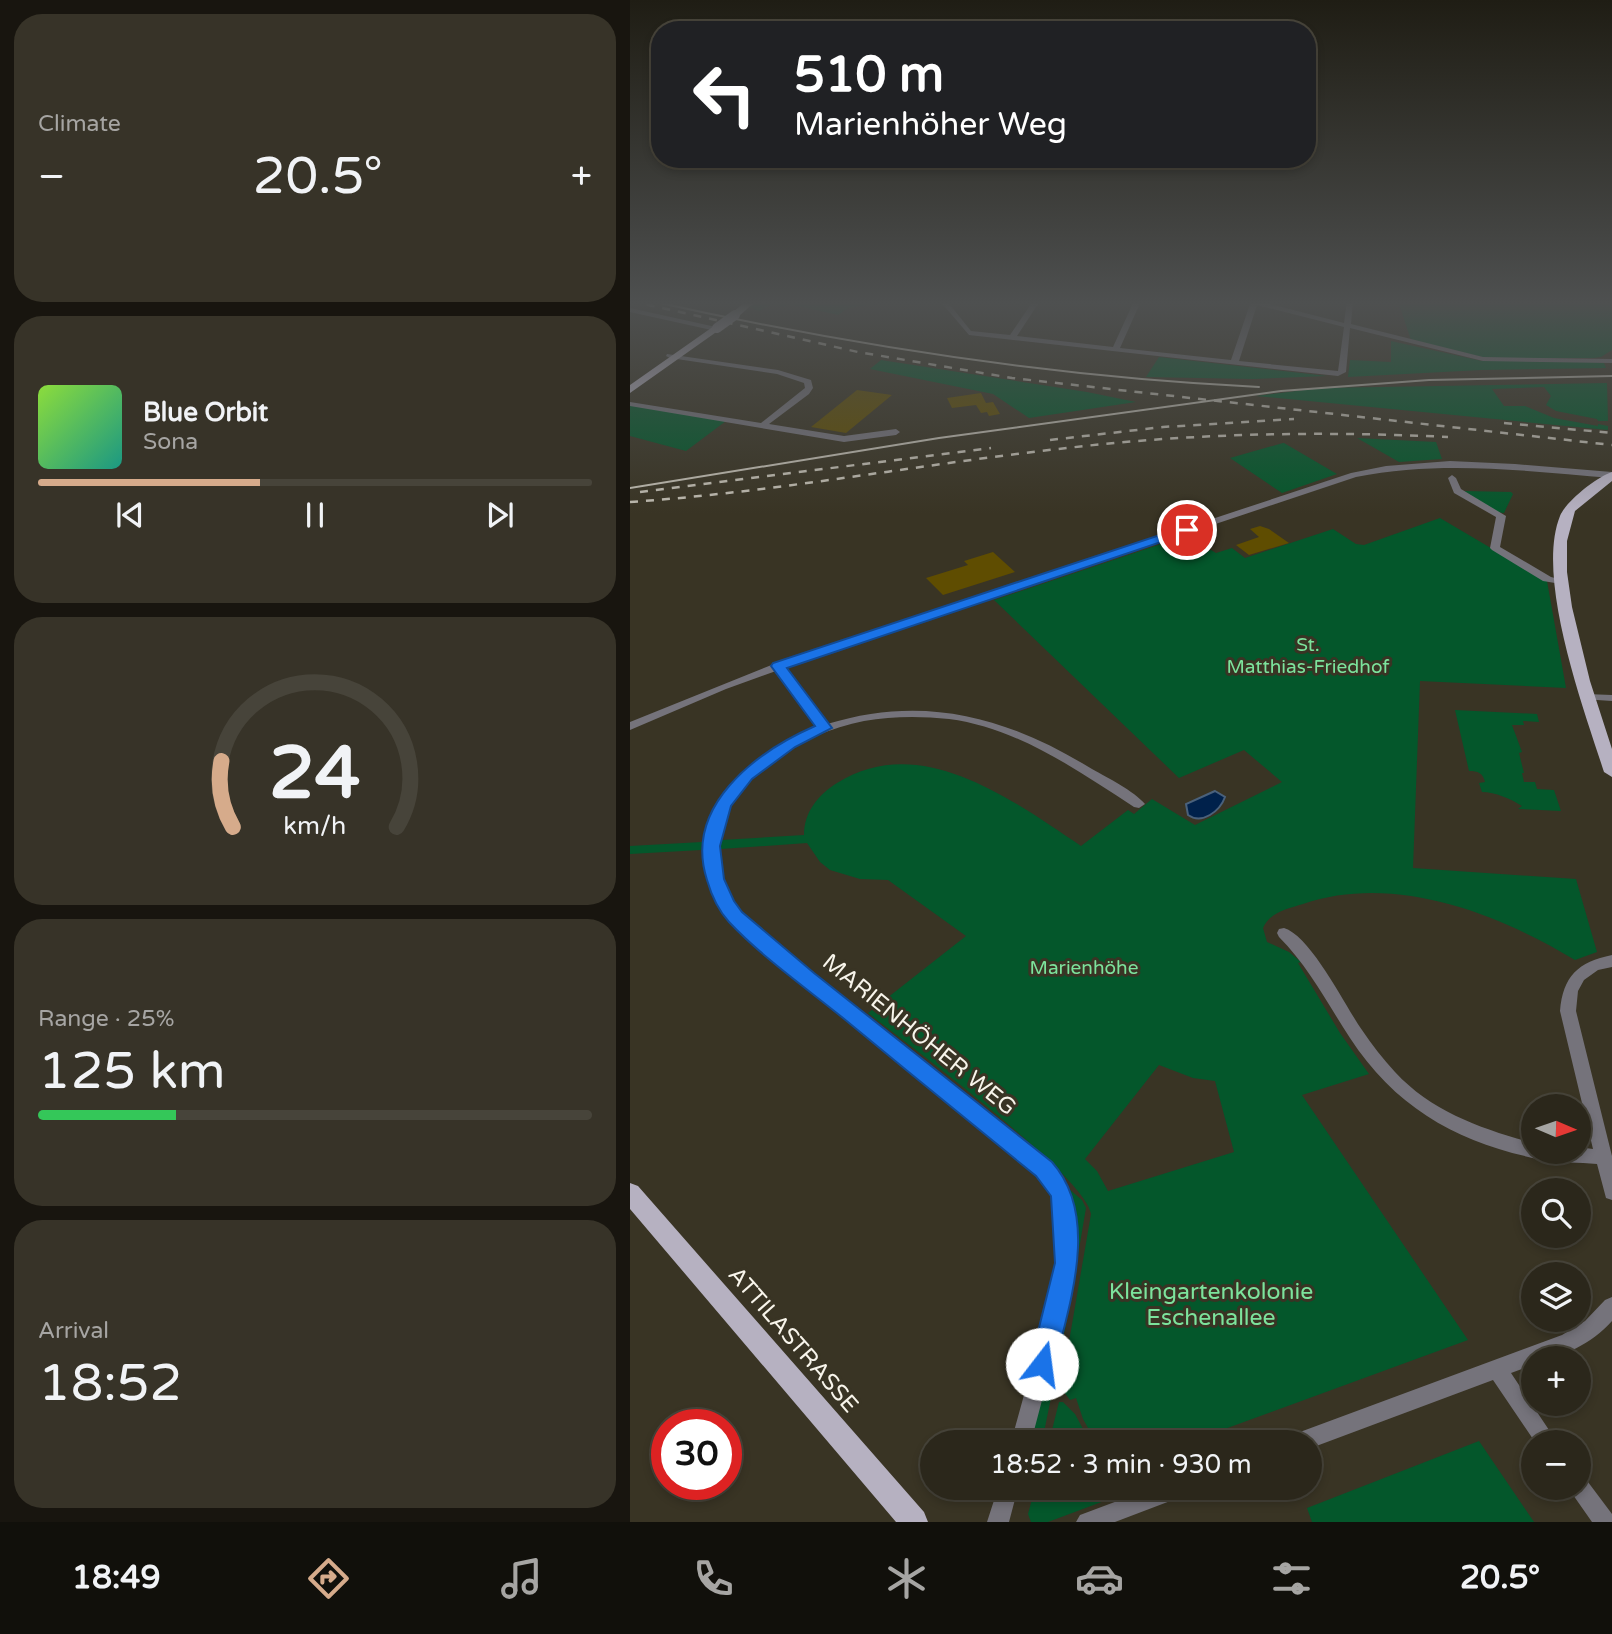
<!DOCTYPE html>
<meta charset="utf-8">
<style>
body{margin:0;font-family:"Varela Round",sans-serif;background:#373328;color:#f1f3f6;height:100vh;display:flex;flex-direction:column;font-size:26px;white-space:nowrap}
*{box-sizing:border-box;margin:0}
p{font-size:23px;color:#a6a5a3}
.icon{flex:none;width:38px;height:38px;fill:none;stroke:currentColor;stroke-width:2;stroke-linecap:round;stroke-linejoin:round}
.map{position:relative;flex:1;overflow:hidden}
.details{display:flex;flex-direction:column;gap:14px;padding:14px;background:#18150f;width:630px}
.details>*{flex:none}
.guide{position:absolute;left:21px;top:21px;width:665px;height:147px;border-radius:28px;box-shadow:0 4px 10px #0003,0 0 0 2px #47443a;background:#202124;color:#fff;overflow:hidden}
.needle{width:46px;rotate:92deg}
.fabs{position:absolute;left:891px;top:1094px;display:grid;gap:14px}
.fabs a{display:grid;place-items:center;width:70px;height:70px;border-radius:50%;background:#2b271b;box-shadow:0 4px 10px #0003,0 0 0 2px #47443a;font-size:35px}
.speed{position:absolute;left:21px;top:1409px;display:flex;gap:14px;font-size:35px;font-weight:700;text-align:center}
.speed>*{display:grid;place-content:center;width:91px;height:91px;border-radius:50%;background:#2b271b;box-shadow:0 4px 10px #0003,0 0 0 2px #47443a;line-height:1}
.speed .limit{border:10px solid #d22;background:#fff;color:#111}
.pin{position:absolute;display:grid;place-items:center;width:60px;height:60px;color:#fff;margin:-30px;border:4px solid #fff;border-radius:50%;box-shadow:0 2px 7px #0007}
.me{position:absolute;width:77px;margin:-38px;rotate:15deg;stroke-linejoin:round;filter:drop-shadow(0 0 5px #0008)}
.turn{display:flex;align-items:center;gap:24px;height:147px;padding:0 28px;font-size:32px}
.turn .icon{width:91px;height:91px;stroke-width:2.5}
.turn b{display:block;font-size:49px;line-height:60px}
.big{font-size:52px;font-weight:600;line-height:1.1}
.details .tile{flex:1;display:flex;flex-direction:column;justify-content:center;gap:10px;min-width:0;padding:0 24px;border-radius:28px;background:#373328}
.details .dial{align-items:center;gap:0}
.dial svg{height:182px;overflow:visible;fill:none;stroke:#47443a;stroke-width:7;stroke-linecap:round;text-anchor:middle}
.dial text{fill:#f1f3f6;stroke:none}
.song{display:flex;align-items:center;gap:21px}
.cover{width:84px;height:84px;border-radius:10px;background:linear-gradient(135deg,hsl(90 70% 55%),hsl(170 70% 35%))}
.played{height:7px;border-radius:4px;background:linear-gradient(90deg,#d6ab8b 40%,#47443a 40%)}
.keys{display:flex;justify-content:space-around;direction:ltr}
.heat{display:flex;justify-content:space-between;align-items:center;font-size:38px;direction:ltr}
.charge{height:10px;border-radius:5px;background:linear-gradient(90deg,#34c759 25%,#47443a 0)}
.trip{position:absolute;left:290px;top:1430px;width:402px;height:70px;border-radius:35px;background:#2b271b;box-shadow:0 4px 10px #0003,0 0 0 2px #47443a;font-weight:600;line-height:70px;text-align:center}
.menu{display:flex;height:112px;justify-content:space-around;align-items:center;background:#11100b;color:#a6a5a3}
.menu .icon{width:49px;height:49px}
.menu .on{color:#d6ab8b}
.menu b{font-size:32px;color:#f1f3f6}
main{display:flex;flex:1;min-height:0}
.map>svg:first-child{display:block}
.green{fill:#04572b;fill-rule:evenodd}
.water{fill:#00214b;stroke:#4a617b;stroke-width:2}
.building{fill:#5f4d01}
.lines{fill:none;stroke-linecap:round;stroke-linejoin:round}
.minor{fill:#75737b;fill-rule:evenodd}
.major{fill:#b6b1c1;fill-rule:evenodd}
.tram{stroke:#bfbbb0;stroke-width:2}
.rail{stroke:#bfbbb0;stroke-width:2.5;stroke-dasharray:8 8;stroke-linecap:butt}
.major-bridge{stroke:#b6b1c1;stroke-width:10}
.route{fill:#1a73e8;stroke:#114b97;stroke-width:2}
.labels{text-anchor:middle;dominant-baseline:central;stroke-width:6;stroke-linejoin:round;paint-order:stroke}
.park-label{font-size:19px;fill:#7ce39c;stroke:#393424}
.near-street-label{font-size:23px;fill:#f8f5eb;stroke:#393424}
.near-park-label{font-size:23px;fill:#7ce39c;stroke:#393424}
</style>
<main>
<section class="details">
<div class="tile"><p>Climate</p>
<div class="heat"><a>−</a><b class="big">20.5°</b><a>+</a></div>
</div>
<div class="tile">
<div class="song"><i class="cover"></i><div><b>Blue Orbit</b><p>Sona</p></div></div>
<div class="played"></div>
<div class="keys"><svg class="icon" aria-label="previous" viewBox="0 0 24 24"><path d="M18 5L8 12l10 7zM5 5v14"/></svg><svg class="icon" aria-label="pause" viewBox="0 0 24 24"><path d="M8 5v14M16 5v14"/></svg><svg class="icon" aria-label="next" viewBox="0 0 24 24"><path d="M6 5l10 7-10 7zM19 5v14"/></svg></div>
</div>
<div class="tile dial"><svg viewBox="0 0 100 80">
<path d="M14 69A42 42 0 1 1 86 69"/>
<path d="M14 69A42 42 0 0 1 9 40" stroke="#d6ab8b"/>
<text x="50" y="56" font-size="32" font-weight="700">24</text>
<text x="50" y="72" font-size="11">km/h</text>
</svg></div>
<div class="tile"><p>Range · 25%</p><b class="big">125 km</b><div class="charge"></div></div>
<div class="tile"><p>Arrival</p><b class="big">18:52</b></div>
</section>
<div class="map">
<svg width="982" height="1522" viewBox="0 0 982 1522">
<rect width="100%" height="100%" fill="#393424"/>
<!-- green -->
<path class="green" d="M 129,301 L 265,301 L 218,308 L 208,315 L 159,304 L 154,307 L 142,304 L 129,311 L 120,307 Z
M 768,301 L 982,301 L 982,350 L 971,357 L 963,358 L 856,358 L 781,340 Z
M 761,341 L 852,361 L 959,361 L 974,363 L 976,368 L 851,370 L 718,377 L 720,360 L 761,362 Z
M 529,357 L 697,376 L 623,379 L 516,377 Z
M 251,360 L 457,392 L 506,402 L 399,418 L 363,394 L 240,369 Z
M 977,383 L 978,421 L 968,421 L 967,419 L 926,411 L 916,405 L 921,396 L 914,387 L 862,389 L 874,406 L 895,406 L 924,418 L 968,426 L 968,424 L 978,426 L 978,430 L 626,396 L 691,388 Z
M 0,405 L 96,421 L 56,451 L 0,436 Z
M 727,438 L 806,442 L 812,459 L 769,462 Z
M 653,443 L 654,443 L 707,474 L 652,493 L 600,458 Z
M 834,491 L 881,492 L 883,494 L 874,513 L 867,512 Z
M 810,518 L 917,581 L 936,688 L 790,681 L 783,868 L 946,879 L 967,952 L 945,960 C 867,913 764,873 673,904 C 657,909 640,912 633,928 L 637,942 L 659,952 L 671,962 L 668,963 L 710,1033 L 739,1074 L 672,1095 L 838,1340 L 559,1442 L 466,1442 L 453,1419 L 446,1398 L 440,1400 L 431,1388 L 461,1214 C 456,1176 277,1044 238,1013 L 336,936 L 258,880 L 230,879 L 200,870 L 190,862 L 177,843 L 91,849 L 91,840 L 174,835 C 174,812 188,795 207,783 C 291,730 383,801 451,846 L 498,810 L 504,814 L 522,799 L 565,825 L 652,782 L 614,750 L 549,778 L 364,600 L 555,536 L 576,552 L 581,550 L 586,553 L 602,548 L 615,558 L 703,529 L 726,544 L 734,545 ZM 529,1065 L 563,1078 L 585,1081 L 604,1152 L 478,1191 L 467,1171 L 455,1159 Z
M 825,710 L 907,714 L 909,722 L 893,721 L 894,725 L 882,725 L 892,752 L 889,753 L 894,773 L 892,773 L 894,782 L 905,782 L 907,789 L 924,790 L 931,811 L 888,809 L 892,806 C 881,799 865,792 852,792 L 849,783 L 855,782 C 853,773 848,771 839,771 Z
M 72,842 L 71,850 L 0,854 L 0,846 Z
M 439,1189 L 452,1200 L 456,1208 L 446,1267 L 443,1268 Z
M 432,1319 L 437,1319 L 412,1442 L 399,1442 Z
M 429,1402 L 433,1402 L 445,1414 L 460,1442 L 419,1442 Z
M 849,1441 L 904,1522 L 682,1522 L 677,1508 Z
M 405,1488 L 492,1488 L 501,1491 L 418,1522 L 401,1522 L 398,1514 Z"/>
<!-- water -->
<path class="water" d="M 585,791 L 595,797 C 590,811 572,825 558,815 L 556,804 Z"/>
<!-- building -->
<path class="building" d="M 227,390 L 262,395 L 216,433 L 181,427 Z
M 351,393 L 356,403 L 363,402 L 370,414 L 359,416 L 357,412 L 351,413 L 346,405 L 322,408 L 317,398 Z
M 630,526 L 639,529 L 659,543 L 619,555 L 606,545 L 629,537 L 620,529 Z
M 363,552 L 385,572 L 313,595 L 296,578 L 338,565 L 334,561 Z"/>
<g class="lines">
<!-- minor -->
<path class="minor" d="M 310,301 L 317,301 L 341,331 L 380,335 L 403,301 L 410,301 L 387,336 L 483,347 L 504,301 L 511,301 L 490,348 L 601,360 L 620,304 L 615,301 L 628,301 L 714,323 L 717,301 L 723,301 L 721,324 L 853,357 L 982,359 L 982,363 L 853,361 L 720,328 L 716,372 L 708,376 L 339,335 ZM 627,305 L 714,327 L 708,371 L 609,361 Z
M 0,308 L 86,327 L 90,329 L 86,331 L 0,312 Z
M 37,354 L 148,370 L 181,380 L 183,388 L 179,394 L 139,424 L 214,436 L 266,429 L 270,432 L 266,435 L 214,442 L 0,406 L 0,402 L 131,423 L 175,388 L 174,383 L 147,374 L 40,358 L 36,356 Z
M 820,461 L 885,464 L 982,472 L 982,478 C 896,471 812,460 726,477 L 155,668 L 197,724 C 295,694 377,717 462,769 C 478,778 504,791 515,804 L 509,808 L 504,807 C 447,770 388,728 319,719 C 291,716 262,716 234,721 C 157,736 55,803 99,894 C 111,919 137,938 157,956 L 420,1164 C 429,1173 437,1183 441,1196 C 445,1215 447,1259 444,1279 L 401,1442 L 381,1442 L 426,1279 L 428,1263 L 423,1196 L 420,1189 L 408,1174 L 128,947 C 112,932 97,917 87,898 C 44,817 121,755 187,727 L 146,671 L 96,689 L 0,730 L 0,722 L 144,664 L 721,473 L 756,466 Z
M 822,475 L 826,478 L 831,489 L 876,516 L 870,547 L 921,577 L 937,581 L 937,585 L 913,581 L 862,550 L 860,548 L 866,517 L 824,493 L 818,478 Z
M 956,694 L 982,695 L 982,701 L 952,699 L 950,697 L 952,695 Z
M 654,928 C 681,936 715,1006 732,1030 C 742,1045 753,1059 765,1072 C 802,1112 852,1129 903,1143 L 903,1152 L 948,1152 L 948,1147 L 963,1149 L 930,1011 C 933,976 948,962 982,955 L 982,967 L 968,970 L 954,980 L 948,991 L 946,1011 L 982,1156 L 982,1200 L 976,1198 L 967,1164 C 949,1162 930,1163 913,1160 C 831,1144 767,1110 720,1038 C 697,1003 679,967 649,937 L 647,933 L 649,929 Z
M 982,1297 L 982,1321 C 961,1344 934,1358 903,1358 L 903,1365 L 881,1373 L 927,1442 L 905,1442 L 863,1380 L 681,1448 L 681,1442 L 660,1442 L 663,1435 L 670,1432 L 932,1335 L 955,1321 L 975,1300 Z
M 948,1475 L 955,1478 L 982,1514 L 982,1522 L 962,1522 L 941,1492 L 939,1488 L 948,1488 Z
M 368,1488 L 388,1488 L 379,1522 L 357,1522 Z
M 522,1488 L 559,1488 L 556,1495 L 485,1522 L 446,1522 L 450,1515 Z"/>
<!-- major -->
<path class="major" d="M 116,301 L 126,301 L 108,317 L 102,317 L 102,313 Z
M 84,326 L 92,328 L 0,393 L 0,385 Z
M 982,472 L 982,481 L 945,511 L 937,541 L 937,572 L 942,607 L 960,681 L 982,749 L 982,777 L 974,772 C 954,710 905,578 930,516 C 936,501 967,477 982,472 Z
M 0,1183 L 8,1186 L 294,1512 L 298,1522 L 266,1522 L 0,1209 Z"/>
<!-- tram -->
<path class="tram" d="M 21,301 C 222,346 423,377 629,387
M 0,488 L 309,438 L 651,391 L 799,380 L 982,376"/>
<!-- rail -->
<path class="rail" d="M 1,301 L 228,352 L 382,378 L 982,445
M 874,423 L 982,433
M 420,440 L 533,427 L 664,419
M 10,492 L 361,448
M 0,502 C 147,492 291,464 437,448 C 564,433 691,431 818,437"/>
<!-- major-bridge -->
<path class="major-bridge" d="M 87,328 L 105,315"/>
</g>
<!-- sky -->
<linearGradient id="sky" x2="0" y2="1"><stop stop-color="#1f1d14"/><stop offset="0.59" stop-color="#4e5050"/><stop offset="1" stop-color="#4e5050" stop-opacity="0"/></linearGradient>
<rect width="982" height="514" fill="url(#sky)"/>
<!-- route -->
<path class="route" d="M 557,526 L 563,530 L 561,532 L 157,668 L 202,728 L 165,747 L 122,779 L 101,806 L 90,846 L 94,879 L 104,901 L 112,912 L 184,973 L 422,1162 C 470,1216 440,1302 425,1364 L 421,1373 L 412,1377 L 404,1373 L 400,1364 L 425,1263 L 421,1196 L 406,1176 C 342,1124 277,1071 213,1018 C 176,988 132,957 99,922 C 89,911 81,894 77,880 C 53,806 126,752 185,726 L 141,666 L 143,663 Z"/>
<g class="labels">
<!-- park labels -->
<g class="park-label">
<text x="678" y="645">St.<tspan x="678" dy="22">Matthias-Friedhof</tspan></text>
<text x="454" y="968">Marienhöhe</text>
</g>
<!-- near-street labels -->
<g class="near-street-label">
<text transform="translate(289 1035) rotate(39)">MARIENHÖHER WEG</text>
<text transform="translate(163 1340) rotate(49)">ATTILASTRASSE</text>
</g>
<!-- near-park labels -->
<g class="near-park-label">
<text x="581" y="1292">Kleingartenkolonie<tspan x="581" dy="26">Eschenallee</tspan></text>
</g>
</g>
</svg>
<div class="fabs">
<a><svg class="needle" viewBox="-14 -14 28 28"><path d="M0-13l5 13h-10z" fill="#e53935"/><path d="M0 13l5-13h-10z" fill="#a6a5a3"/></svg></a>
<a><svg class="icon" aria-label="search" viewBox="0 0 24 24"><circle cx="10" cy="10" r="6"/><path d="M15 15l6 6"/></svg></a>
<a><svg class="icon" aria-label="layers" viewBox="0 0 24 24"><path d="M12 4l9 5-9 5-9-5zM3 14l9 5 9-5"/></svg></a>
<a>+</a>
<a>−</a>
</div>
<div class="speed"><div class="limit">30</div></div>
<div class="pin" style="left:557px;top:530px;background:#d93025"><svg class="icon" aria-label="arrive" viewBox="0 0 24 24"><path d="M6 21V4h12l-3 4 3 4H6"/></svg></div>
<svg class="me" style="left:412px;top:1364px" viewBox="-20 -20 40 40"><circle r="19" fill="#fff"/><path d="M0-13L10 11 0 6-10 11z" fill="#1a73e8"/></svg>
<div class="trip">18:52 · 3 min · 930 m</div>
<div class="guide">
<div class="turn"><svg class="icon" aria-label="left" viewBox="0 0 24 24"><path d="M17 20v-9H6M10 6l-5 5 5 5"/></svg><div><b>510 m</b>Marienhöher Weg</div></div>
</div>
</div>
</main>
<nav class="menu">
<b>18:49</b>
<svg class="icon on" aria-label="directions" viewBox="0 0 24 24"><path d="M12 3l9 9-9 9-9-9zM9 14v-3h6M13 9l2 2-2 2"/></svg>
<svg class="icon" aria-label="music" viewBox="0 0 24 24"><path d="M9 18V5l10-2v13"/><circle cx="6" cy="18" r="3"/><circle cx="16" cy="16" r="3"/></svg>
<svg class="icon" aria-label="phone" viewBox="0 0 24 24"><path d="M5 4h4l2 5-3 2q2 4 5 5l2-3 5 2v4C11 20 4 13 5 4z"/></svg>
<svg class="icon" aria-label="climate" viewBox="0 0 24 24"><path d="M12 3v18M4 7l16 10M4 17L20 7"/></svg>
<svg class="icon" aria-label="car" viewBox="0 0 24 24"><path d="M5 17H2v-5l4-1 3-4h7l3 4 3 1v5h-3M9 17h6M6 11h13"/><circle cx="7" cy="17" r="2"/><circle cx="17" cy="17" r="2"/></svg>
<svg class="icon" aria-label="filters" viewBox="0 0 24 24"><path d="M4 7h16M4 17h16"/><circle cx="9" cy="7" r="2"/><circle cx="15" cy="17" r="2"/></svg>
<b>20.5°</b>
</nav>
